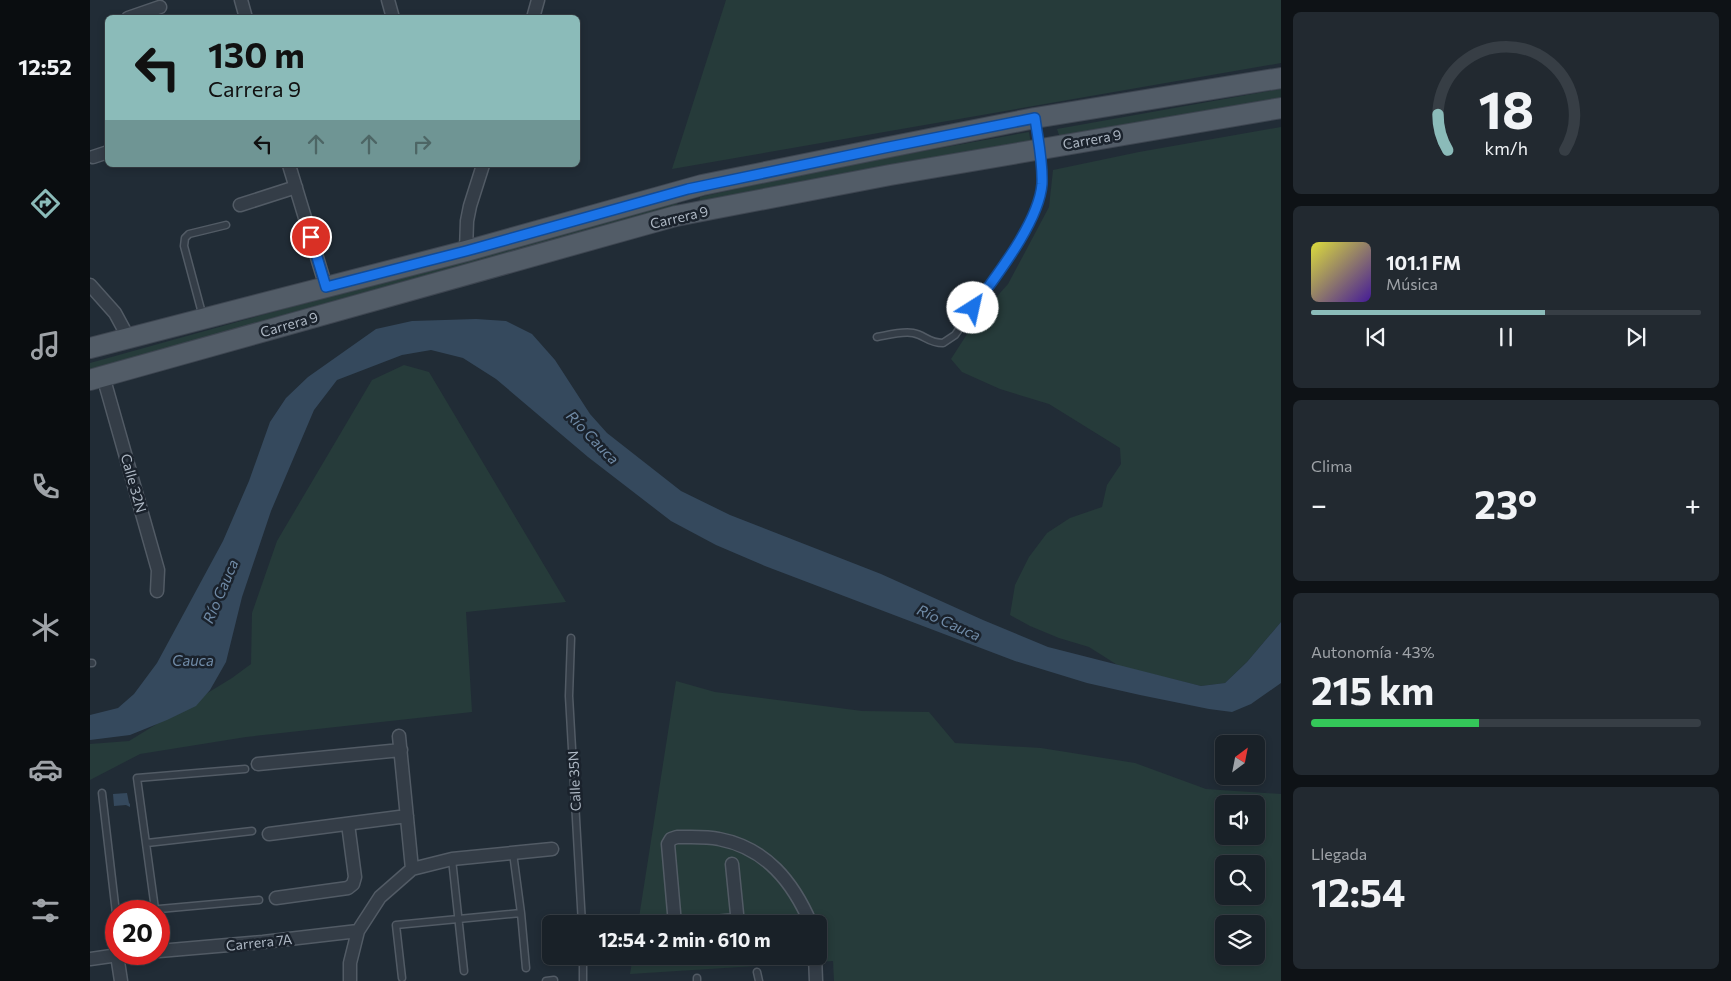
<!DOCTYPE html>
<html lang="es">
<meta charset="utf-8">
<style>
body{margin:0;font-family:Commissioner,sans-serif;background:#222930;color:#f1f3f6;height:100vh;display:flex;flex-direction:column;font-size:19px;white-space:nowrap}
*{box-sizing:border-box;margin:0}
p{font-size:16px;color:#9fa3a8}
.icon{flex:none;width:28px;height:28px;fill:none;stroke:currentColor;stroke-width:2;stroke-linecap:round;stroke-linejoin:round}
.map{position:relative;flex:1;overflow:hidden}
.details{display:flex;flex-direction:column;gap:12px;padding:12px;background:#0e1216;width:450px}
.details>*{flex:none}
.hud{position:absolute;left:15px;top:15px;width:475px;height:152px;border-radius:8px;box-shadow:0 2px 8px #0003,0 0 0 1px #373e45;background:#8bbbb9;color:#111;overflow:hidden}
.needle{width:32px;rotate:32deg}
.controls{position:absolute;left:1125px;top:735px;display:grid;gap:10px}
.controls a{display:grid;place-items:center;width:50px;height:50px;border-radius:8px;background:#192128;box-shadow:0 2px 8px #0003,0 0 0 1px #373e45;font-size:25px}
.speed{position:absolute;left:15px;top:900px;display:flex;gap:10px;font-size:25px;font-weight:700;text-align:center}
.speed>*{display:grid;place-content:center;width:65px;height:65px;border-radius:50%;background:#192128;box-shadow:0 2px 8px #0003,0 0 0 1px #373e45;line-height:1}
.speed .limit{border:8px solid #d22;background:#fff;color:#111}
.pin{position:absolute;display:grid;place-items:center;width:42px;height:42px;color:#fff;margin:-21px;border:2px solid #fff;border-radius:50%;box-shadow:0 1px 5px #0007}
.me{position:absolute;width:55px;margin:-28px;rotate:35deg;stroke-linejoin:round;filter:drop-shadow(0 0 4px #0008)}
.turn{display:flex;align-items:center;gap:18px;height:105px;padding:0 20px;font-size:22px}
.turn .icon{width:65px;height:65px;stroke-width:2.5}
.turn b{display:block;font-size:35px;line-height:42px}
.lanes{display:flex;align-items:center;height:48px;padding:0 20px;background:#0003;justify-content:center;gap:25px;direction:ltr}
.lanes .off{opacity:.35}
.big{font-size:38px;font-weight:700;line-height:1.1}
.details .widget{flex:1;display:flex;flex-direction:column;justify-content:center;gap:8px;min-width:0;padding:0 18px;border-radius:8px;background:#222930}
.details .dial{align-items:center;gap:0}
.dial svg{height:130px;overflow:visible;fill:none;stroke:#373e45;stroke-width:7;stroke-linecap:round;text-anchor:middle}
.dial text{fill:#f1f3f6;stroke:none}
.song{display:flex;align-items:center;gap:15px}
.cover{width:60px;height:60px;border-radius:8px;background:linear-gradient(135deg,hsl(60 70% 55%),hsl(260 70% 35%))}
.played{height:5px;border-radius:2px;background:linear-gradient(90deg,#8bbbb9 60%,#373e45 60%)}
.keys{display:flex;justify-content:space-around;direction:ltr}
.heat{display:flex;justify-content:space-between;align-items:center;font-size:28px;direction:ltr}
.charge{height:8px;border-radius:4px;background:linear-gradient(90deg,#34c759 43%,#373e45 0)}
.trip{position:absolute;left:452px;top:915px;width:285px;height:50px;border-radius:8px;background:#192128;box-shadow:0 2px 8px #0003,0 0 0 1px #373e45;font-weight:700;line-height:50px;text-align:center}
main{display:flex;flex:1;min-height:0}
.dock{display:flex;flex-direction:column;width:90px;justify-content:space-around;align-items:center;background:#0a0d10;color:#9fa3a8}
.dock .icon{width:35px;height:35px}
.dock .on{color:#8bbbb9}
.dock b{font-size:22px;color:#f1f3f6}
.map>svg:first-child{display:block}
.green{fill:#263b3a;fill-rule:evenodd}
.water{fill:#35495d}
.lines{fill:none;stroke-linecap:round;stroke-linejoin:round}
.lane-casing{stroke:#525b65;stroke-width:9}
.street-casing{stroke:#525b65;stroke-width:15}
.primary-casing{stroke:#3e4651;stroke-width:22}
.lane{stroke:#343d47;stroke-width:6}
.street{stroke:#343d47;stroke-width:12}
.primary{stroke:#525c67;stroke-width:20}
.route-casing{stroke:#114b97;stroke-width:12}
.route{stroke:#1a73e8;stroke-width:9}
.labels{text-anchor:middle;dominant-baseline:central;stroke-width:5;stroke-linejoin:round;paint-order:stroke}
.street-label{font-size:14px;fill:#aeb8c4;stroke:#1a222c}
.water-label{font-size:15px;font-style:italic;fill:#708ba7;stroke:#1a222c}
</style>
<main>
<nav class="dock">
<b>12:52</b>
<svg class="icon on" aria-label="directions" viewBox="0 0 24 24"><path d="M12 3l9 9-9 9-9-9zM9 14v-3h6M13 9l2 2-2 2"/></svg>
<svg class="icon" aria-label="music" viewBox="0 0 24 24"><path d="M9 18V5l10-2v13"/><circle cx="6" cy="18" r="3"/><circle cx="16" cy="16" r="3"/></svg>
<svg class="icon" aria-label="phone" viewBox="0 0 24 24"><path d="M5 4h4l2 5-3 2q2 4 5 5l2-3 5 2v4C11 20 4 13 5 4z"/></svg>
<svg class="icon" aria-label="climate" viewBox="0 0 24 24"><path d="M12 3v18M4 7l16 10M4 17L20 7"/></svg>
<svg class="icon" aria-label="car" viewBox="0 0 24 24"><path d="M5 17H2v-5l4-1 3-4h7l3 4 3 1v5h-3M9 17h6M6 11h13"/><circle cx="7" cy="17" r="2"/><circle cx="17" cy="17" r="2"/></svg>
<svg class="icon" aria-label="filters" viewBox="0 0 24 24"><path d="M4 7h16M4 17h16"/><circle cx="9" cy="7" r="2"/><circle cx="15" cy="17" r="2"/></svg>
</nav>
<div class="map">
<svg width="1191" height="981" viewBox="0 0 1191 981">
<rect width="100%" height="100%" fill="#212c36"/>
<!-- green -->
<path class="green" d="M 636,0 L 1191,0 L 1191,63 L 582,169 Z
M 1191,89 L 1191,100 L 970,138 L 967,129 Z
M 1191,127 L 1191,622 L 1157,662 L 1135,683 L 1111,686 L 1029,666 L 999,647 L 969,638 L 940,626 L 920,615 L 925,585 L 939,557 L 957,533 L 980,518 L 1012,507 L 1017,485 L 1031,464 L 1030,448 L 959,404 L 910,389 L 872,372 L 861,359 L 879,331 L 892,317 L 902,302 L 918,284 L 933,256 L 959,207 L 963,170 L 1049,152 Z
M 939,132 L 941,145 L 609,205 L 610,197 L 746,167 Z
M 591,198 L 585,207 L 0,371 L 0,363 Z
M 314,365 L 339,372 L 476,602 L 376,612 L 382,712 L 156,737 L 50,754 L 0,780 L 0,744 L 39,741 L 142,678 L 161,664 L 162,613 L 187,541 L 282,380 Z
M 586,681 L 625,692 L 772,711 L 839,712 L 865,743 L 951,748 L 1045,763 L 1116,789 L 1191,794 L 1191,981 L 744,981 L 743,961 L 540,974 L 543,956 L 729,956 L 729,924 L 548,924 ZM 1134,804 L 1166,804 L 1166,836 L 1134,836 ZM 1134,864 L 1166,864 L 1166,896 L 1134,896 ZM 1134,924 L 1166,924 L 1166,956 L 1134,956 Z"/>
<!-- water -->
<path class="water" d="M 386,319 L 416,321 L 442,334 L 465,360 L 500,414 L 517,433 L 591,491 L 640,515 L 791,574 L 893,620 L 958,647 L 1111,686 L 1135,683 L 1157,662 L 1191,622 L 1191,683 L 1161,704 L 1142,712 L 1119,709 L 1050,695 L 997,683 L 925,661 L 675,566 L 626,545 L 581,521 L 498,457 L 406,379 L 373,358 L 341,350 L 312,355 L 247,380 L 224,410 L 181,511 L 152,597 L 136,662 L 120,690 L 106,706 L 77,720 L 40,735 L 0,740 L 0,715 L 28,708 L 44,694 L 67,663 L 133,541 L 159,481 L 180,422 L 196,398 L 218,377 L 286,329 L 322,321 Z
M 37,793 L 39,803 L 40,804 L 40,807 L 36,805 L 24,806 L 23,794 Z"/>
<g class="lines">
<!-- lane casing -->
<g class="lane-casing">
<path id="lane" d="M 113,317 L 94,246 L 95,238 L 99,234 L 136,225
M 787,337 C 798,335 812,331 823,333 C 835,335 838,343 853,343 L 865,335 C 890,299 949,226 952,184 C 953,163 949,141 945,120
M 481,638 L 479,696 L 492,924
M 0,663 L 2,663
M 12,793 L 26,913
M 57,843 L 162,831
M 423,853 L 431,913 L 436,968
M 362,859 L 374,971
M 65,909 L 47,778 L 155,769
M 47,911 L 169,900
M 26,913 L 26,922
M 493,956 L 493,981
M 667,972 L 669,981
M 312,978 L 306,925 L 431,913
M 607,978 L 607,981
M 456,981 L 464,980"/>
</g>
<!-- street casing -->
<g class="street-casing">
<path id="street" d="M 151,0 L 156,18
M 298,0 L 303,18
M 38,18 L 70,7
M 443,18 L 448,0
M 3,157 L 18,152
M 199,165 L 236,287
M 150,205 L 206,187
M 376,251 L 377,221 L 380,206 L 393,165
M 0,285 L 25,313 L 38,337
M 13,376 L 68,570 L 67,591
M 309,736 L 322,869
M 168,764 L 311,750
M 179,834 L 317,816
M 642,864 L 648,924
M 186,898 L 258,888 L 263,884 L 265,877 L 258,824
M 585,924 L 578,844 L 581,839 L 587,837 C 601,837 616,836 629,839 C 676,848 703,882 721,924
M 601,924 L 647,920
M 69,951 L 173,942 L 268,931
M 27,955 L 31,981
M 725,956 L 726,981
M 0,959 L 35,954
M 260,981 L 260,963 L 268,931 L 290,897 L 322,869 L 362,859 L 462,849"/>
</g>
<!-- primary casing -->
<g class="primary-casing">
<path id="primary" d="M 0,348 L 376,251 L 612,185 L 794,148 L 945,118 L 1191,78
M 0,380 L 586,216 L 800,175 L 1191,108"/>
</g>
<!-- lane -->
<use href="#lane" class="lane"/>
<!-- street -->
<use href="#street" class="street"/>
<!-- primary -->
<use href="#primary" class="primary"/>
</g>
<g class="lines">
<!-- route casing -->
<g class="route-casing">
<path id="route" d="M 221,237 L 236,287 L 376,251 L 598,189 L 794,148 L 945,118 C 948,140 953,162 952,184 C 949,222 906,276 883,308"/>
</g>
<!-- route -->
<use href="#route" class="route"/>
</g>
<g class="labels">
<!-- street labels -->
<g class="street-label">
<text transform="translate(1002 139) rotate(-10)">Carrera 9</text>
<text transform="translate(589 217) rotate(-13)">Carrera 9</text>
<text transform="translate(199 324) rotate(-16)">Carrera 9</text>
<text transform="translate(44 483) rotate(74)">Calle 32N</text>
<text transform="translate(484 781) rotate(-93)">Calle 35N</text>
<text transform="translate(169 942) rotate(-6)">Carrera 7A</text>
</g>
<!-- water labels -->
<g class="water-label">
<text transform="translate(503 437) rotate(46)">Río Cauca</text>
<text transform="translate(130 591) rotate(-67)">Río Cauca</text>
<text transform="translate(859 622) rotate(24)">Río Cauca</text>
<text x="103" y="660">Cauca</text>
</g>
</g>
</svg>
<div class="controls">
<a><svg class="needle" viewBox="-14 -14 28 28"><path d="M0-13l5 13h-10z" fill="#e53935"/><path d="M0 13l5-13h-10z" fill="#9fa3a8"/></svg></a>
<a><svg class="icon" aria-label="sound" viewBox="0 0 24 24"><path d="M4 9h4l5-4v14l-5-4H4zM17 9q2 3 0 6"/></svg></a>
<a><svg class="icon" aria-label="search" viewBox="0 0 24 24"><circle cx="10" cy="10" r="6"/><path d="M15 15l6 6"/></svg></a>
<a><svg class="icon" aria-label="layers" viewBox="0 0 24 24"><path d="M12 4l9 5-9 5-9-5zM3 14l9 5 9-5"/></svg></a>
</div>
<div class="speed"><div class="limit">20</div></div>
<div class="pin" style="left:221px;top:237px;background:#d93025"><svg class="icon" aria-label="arrive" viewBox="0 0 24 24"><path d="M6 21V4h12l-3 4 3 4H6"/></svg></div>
<svg class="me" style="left:883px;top:308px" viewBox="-20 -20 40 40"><circle r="19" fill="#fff"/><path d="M0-13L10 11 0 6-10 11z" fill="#1a73e8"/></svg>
<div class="trip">12:54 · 2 min · 610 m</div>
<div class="hud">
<div class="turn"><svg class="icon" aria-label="left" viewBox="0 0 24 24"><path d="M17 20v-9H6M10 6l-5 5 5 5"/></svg><div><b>130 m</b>Carrera 9</div></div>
<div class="lanes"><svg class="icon" aria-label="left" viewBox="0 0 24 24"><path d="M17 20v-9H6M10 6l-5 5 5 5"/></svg><svg class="icon off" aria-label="ahead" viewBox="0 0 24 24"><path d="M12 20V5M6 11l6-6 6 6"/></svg><svg class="icon off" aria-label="ahead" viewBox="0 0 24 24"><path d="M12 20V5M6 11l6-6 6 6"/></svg><svg class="icon off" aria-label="right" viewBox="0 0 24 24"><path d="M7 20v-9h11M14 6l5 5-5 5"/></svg></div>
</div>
</div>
<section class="details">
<div class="widget dial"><svg viewBox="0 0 100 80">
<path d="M14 69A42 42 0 1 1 86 69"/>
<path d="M14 69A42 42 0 0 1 8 47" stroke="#8bbbb9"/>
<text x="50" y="56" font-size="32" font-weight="700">18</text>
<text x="50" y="72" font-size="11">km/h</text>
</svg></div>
<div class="widget">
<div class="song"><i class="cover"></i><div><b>101.1 FM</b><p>Música</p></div></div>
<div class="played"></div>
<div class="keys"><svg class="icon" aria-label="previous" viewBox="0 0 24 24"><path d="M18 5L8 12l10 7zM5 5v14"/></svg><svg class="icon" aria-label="pause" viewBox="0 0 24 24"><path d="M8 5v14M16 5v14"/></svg><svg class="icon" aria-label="next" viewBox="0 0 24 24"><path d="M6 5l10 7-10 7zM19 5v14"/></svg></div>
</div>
<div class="widget"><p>Clima</p>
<div class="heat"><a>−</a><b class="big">23°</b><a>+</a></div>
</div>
<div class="widget"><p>Autonomía · 43%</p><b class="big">215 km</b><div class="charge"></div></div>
<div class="widget"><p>Llegada</p><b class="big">12:54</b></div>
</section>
</main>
